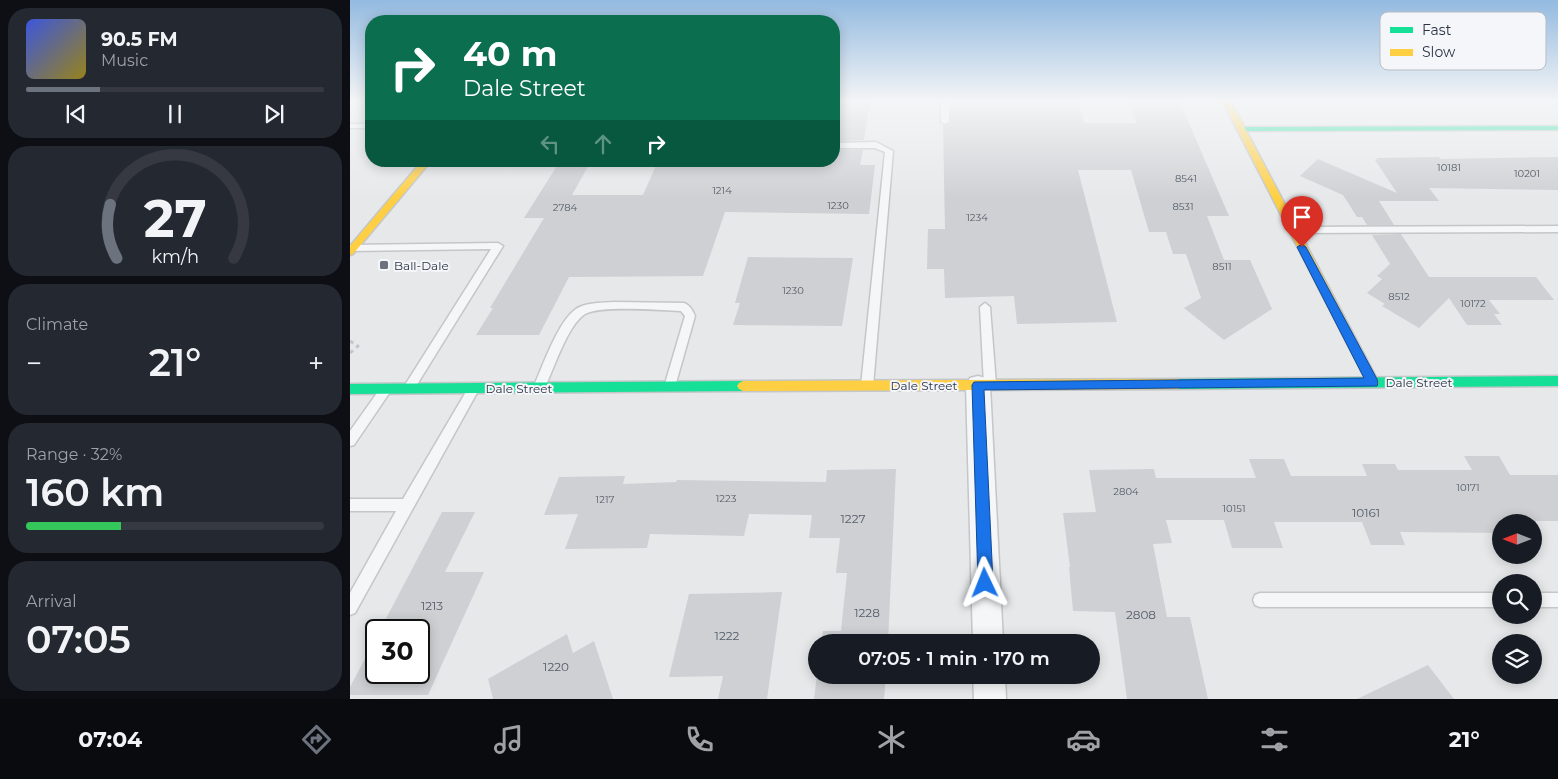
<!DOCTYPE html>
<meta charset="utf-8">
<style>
body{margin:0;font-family:Montserrat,sans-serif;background:#242831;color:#f1f3f6;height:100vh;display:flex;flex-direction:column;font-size:19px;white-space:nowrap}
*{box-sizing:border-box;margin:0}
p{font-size:16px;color:#9ea1a6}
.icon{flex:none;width:28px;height:28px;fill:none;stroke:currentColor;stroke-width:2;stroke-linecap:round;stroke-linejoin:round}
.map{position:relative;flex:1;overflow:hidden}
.side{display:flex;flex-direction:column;gap:8px;padding:8px;background:#0d0f14;width:350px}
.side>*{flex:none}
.top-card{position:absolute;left:15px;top:15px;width:475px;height:152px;border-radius:20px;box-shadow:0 2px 12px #0003;background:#0b6e4f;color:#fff;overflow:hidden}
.needle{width:32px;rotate:270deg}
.tools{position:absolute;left:1142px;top:514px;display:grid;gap:10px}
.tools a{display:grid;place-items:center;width:50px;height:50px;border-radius:50%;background:#171b24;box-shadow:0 2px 12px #0003;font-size:25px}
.speed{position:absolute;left:15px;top:619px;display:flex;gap:10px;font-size:25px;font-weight:700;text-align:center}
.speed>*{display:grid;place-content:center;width:65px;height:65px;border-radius:50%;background:#171b24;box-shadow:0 2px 12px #0003;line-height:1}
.speed .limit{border:2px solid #111;border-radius:8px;background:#fff;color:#111}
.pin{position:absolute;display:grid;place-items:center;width:42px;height:42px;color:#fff;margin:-51px -21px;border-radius:50% 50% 50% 0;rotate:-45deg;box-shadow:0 0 5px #0007}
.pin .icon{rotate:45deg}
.me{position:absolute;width:55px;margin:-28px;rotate:358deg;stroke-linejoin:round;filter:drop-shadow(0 0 4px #0008)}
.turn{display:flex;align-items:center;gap:18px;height:105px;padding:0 15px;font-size:22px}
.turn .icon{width:65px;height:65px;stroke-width:2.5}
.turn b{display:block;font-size:35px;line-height:42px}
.lanes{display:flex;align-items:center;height:48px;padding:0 15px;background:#0003;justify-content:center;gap:25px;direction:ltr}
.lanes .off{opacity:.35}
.big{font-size:38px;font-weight:600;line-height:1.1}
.side .card{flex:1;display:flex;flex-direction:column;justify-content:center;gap:8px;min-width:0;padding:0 18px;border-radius:20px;background:#242831}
.side .dial{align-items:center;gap:0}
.dial svg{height:130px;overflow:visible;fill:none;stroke:#363941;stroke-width:7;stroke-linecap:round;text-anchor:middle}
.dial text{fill:#f1f3f6;stroke:none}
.song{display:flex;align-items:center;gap:15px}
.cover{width:60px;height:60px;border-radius:8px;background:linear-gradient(135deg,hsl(230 70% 55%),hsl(50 70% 35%))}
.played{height:5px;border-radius:2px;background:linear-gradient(90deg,#6c737f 25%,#363941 25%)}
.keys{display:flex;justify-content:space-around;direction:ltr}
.heat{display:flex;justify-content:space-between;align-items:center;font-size:28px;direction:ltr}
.charge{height:8px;border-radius:4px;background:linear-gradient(90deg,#34c759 32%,#363941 0)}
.trip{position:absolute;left:458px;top:634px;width:292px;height:50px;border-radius:25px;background:#171b24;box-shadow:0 2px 12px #0003;font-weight:600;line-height:50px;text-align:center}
.tabs{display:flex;height:80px;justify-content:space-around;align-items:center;background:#090b0e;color:#9ea1a6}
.tabs .icon{width:35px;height:35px}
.tabs .current{color:#6c737f}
.tabs b{font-size:22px;color:#f1f3f6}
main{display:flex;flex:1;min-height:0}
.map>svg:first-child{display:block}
.building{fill:#ced0d3}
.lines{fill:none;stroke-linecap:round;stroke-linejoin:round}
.lane-casing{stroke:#c4c6c8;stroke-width:3}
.street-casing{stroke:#c4c6c8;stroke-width:3}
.fast-casing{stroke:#c4c6c8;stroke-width:3}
.slow-casing{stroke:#c4c6c8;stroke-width:3}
.path{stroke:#c5c6ca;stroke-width:3;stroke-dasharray:4 4;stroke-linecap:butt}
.lane{fill:#f5f6f7;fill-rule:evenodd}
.street{fill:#f5f6f7;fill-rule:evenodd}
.fast{fill:#16e098;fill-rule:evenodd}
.slow{fill:#ffcf43;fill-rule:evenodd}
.route{fill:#1a73e8;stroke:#114b97}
.poi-dot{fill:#6c737f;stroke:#f4f6f9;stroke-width:2}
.labels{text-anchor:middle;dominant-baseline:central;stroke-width:4;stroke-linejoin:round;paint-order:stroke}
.number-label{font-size:10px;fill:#545c69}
.poi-label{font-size:12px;fill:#2b3445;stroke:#f4f6f9;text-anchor:start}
.street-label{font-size:12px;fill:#2b3445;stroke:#f4f6f9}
.near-number-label{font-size:12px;fill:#545c69}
.key{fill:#f4f6f9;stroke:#b8bcc3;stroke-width:1}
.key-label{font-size:14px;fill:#2b3445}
</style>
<main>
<section class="side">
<div class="card">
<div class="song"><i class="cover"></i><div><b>90.5 FM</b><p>Music</p></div></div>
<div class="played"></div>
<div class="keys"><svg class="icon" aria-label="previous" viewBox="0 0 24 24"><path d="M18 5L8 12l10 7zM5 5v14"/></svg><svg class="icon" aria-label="pause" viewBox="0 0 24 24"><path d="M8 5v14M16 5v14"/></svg><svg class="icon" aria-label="next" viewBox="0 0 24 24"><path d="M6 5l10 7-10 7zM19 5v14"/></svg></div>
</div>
<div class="card dial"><svg viewBox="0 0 100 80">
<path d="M14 69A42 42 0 1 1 86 69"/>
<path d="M14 69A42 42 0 0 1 10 36" stroke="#6c737f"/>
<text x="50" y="56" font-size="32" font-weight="700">27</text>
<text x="50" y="72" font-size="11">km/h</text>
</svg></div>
<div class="card"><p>Climate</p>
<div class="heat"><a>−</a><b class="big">21°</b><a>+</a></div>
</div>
<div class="card"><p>Range · 32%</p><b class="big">160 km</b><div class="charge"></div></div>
<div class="card"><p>Arrival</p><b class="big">07:05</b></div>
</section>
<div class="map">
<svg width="1208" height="699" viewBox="0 0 1208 699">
<rect width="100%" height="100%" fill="#e6e8ea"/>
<!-- building -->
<path class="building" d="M 484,100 L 520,100 L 514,140 L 484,141 Z
M 601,100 L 728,100 L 734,123 L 786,123 L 779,100 L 829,100 L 879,216 L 857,216 L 874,260 L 900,260 L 922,309 L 874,340 L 834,308 L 851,298 L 836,254 L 823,254 L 816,232 L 799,232 L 781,170 L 728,170 L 767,322 L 667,324 L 664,296 L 595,298 L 594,269 L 577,269 L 578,229 L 595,229 L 593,125 L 601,122 Z
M 484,150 L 513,150 L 510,165 L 525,165 L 519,214 L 375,212 L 353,276 L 219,277 L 189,335 L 126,335 L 143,308 L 140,308 L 194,218 L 174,218 L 210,161 L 241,161 L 222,195 L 293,195 L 308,161 L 484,161 Z
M 1089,157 L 1090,159 L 1208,157 L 1208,190 L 1079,188 L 1089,201 L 1029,201 L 1044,225 L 1017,225 L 1012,217 L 1007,217 L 993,195 L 950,176 L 968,159 L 1047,193 L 1025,160 L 1027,160 L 1026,158 Z
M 1051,234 L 1079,277 L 1186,277 L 1204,300 L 1139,300 L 1150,314 L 1144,314 L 1152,325 L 1117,325 L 1099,298 L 1069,328 L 1032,306 L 1035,304 L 1017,293 L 1032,279 L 1027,276 L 1040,264 L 1022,235 Z
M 398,257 L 503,258 L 492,326 L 383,325 L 390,303 L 385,303 Z
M 1114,456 L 1149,456 L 1160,475 L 1208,475 L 1208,521 L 1151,521 L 1151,533 L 1050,532 L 1055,545 L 1021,545 L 1012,522 L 924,522 L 933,548 L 882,548 L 874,520 L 816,520 L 822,543 L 803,544 L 817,617 L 840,617 L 858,699 L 777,699 L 765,612 L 723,611 L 719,567 L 720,567 L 713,513 L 746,512 L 739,470 L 804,469 L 806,478 L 906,478 L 899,459 L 934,459 L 941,476 L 1017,476 L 1012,464 L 1045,464 L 1048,470 L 1122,470 Z
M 546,469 L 538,642 L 471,642 L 473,631 L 491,631 L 497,573 L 486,573 L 490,538 L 459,538 L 462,515 L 399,514 L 394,536 L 300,534 L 297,548 L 215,549 L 228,514 L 194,515 L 209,477 L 275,476 L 273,484 L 326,482 L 327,480 L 476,482 L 477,470 Z
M 92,512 L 125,512 L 95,572 L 134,572 L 78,695 L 0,695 L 0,687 L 26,638 L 26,672 L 69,672 L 69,630 L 30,630 Z
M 432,592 L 417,699 L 368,699 L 373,676 L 319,677 L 339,594 Z
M 217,634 L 223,653 L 244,641 L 263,699 L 143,699 L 138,679 Z
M 1078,665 L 1104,699 L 1007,699 Z
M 467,675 L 536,675 L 534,699 L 464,699 Z"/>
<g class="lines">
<!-- lane casing -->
<g class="lane-casing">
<path id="lane" d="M 591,100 L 599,100 L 599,122 L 595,124 L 591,122 Z
M 0,124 L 21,124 L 21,128 L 0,128 Z
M 526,142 L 543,151 L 523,386 L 521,389 L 513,389 L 511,386 L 535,152 L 525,148 L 484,148 L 484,143 Z
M 1208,226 L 1208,232 L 943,233 L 938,230 L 943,227 Z
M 148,243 L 153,246 L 63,391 L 55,391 L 53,388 L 55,385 L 141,249 L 0,251 L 0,245 Z
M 264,302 L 334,303 C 340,305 343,311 345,316 L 324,390 L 316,390 L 314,387 L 335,316 L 331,311 C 311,310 250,305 235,314 C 217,325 203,372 193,391 L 185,391 L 183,388 C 192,368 208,321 226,309 C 237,302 252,303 264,302 Z
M 635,303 L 640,307 L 646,385 L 644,388 L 636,388 L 634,385 L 630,307 Z
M 124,383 L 128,385 L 130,388 L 128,391 L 5,613 L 0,615 L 0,593 L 46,511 L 0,511 L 0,499 L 53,499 L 120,385 Z
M 36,384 L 40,386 L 42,389 L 40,392 L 4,445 L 0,446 L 0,431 L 32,386 Z
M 910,593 L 1151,593 L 1151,607 L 910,607 L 905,605 L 903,600 L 905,595 Z
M 1184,593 L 1208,593 L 1208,607 L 1184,607 Z"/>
</g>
<!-- street casing -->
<g class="street-casing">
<path id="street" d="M 628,376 L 636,378 L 640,385 L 653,642 L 623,642 L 616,385 L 620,378 Z
M 623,675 L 655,675 L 656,699 L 624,699 Z"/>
</g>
<!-- fast casing -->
<g class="fast-casing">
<path id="fast" d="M 1208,126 L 1208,130 L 891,131 L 887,129 L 891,127 Z
M 1208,376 L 1208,386 L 828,389 L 824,387 L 822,384 L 824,381 L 828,379 Z
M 393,381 L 397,383 L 399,386 L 397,389 L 393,391 L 0,394 L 0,384 Z"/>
</g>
<!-- slow casing -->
<g class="slow-casing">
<path id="slow" d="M 872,100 L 880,100 L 1029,383 L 1027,386 L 1019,386 Z
M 72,161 L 81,161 L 3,254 L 0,255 L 0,246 Z
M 828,379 L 832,381 L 834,384 L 832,387 L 828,389 L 393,391 L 389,389 L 387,386 L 389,383 L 393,381 Z"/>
</g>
<!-- path -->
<path class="path" d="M 0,341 L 8,346 L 0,353"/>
<!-- lane -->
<use href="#lane" class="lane"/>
<!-- street -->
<use href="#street" class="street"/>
<!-- fast -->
<use href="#fast" class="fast"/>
<!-- slow -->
<use href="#slow" class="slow"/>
</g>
<!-- sky -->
<linearGradient id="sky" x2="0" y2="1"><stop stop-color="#93bae0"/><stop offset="0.51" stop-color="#f4f5f6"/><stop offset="1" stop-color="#f4f5f6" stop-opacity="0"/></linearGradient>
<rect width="1208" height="198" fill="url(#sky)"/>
<!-- route -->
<path class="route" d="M 952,244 L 956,247 L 1027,379 L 1028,383 L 1027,386 L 634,390 L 643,583 L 641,588 L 635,590 L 630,588 L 628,583 L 622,385 L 624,382 L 1014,378 L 947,247 Z"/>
<!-- markers -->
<rect class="poi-dot" x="29" y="260" width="10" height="10" rx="2.5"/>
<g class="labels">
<!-- number labels -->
<g class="number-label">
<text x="1099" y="167">10181</text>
<text x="1177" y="173">10201</text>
<text x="836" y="178">8541</text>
<text x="372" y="190">1214</text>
<text x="488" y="205">1230</text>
<text x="833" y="206">8531</text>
<text x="215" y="207">2784</text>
<text x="627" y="217">1234</text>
<text x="872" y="266">8511</text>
<text x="443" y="290">1230</text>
<text x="1049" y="296">8512</text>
<text x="1123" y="303">10172</text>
<text x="1118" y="487">10171</text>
<text x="776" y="491">2804</text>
<text x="376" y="498">1223</text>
<text x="255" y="499">1217</text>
<text x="884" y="508">10151</text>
</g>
<!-- poi labels -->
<g class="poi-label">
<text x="44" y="265">Ball-Dale</text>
</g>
<!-- street labels -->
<g class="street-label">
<text x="1069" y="382">Dale Street</text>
<text x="574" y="385">Dale Street</text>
<text x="169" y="388">Dale Street</text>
</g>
<!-- near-number labels -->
<g class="near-number-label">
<text x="1016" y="512">10161</text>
<text x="503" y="518">1227</text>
<text x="82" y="605">1213</text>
<text x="517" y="612">1228</text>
<text x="791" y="614">2808</text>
<text x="377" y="635">1222</text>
<text x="206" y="666">1220</text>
</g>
</g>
<!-- legend -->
<rect x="1030" y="12" width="166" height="58" rx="8" class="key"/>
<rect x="1040" y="27" width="23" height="6" fill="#16e098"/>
<rect x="1040" y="49" width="23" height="7" fill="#ffcf43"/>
<g class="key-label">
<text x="1072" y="35">Fast</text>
<text x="1072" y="57">Slow</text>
</g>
</svg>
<div class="tools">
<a><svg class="needle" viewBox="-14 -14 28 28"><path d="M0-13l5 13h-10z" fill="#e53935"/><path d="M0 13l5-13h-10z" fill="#9ea1a6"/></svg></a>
<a><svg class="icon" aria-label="search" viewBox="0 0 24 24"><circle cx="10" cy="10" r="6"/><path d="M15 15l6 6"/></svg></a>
<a><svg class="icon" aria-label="layers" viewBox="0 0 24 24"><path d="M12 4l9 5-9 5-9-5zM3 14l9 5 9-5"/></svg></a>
</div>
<div class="speed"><div class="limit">30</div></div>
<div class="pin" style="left:952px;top:247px;background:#d93025"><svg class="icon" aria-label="arrive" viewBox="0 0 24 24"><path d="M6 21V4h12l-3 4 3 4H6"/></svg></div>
<svg class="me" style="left:635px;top:583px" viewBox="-20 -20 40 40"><path d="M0-17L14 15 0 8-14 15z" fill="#1a73e8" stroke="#fff" stroke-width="4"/></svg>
<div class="trip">07:05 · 1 min · 170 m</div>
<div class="top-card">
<div class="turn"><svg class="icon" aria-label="right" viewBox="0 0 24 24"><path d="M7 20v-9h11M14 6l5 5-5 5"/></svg><div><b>40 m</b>Dale Street</div></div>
<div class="lanes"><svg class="icon off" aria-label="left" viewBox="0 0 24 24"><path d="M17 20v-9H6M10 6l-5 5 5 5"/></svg><svg class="icon off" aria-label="ahead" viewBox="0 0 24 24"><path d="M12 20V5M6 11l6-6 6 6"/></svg><svg class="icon" aria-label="right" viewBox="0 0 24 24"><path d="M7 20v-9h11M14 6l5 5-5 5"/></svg></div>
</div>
</div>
</main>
<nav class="tabs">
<b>07:04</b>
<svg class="icon current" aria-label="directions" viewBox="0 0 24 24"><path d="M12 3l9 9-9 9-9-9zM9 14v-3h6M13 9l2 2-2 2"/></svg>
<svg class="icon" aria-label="music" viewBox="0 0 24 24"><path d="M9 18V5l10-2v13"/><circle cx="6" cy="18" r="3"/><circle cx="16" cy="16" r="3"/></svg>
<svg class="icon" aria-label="phone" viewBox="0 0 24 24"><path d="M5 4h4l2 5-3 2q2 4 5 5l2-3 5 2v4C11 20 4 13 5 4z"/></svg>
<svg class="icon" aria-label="climate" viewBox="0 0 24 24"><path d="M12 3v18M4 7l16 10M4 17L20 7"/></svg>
<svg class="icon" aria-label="car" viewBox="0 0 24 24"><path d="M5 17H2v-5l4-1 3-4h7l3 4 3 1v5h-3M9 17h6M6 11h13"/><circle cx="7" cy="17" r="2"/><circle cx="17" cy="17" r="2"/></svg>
<svg class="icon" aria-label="filters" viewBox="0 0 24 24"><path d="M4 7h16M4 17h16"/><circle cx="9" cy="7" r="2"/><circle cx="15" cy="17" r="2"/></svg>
<b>21°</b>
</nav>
